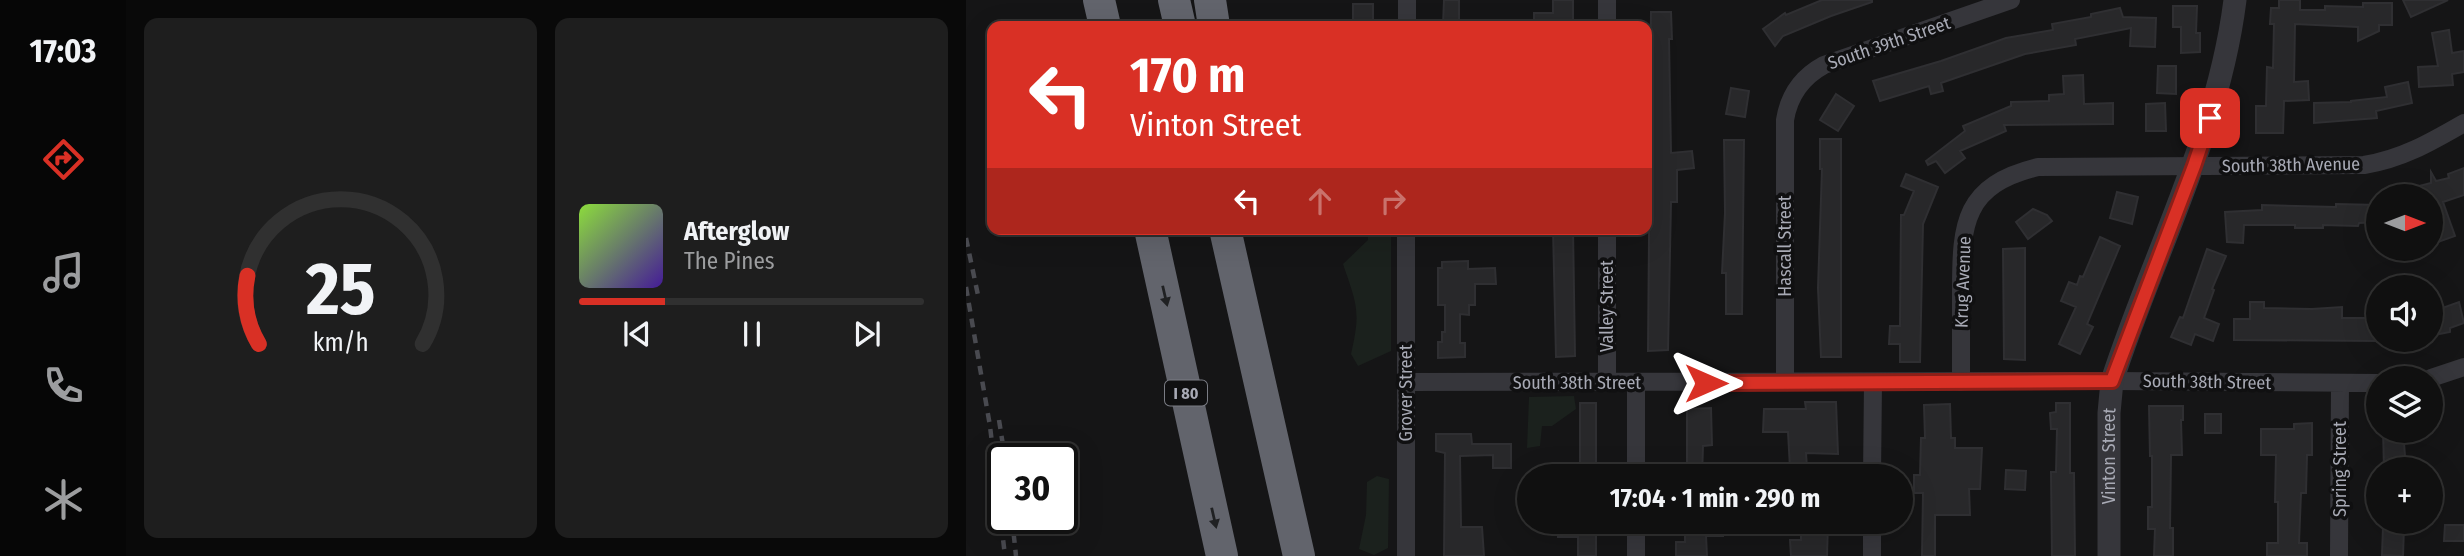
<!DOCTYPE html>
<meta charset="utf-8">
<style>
body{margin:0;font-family:"Fira Sans Condensed",sans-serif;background:#1e1e1e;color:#f1f3f6;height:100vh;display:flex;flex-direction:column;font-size:26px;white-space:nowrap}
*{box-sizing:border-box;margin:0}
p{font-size:23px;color:#9c9d9f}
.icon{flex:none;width:38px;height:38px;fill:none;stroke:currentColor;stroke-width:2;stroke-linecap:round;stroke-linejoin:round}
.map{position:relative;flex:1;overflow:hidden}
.panel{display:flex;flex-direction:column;gap:18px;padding:18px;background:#090909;width:840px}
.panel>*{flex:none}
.top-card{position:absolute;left:21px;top:21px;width:665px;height:214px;border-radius:14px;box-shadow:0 7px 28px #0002,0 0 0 2px #303030;background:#d93025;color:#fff;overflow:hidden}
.needle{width:46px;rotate:90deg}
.buttons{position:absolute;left:1400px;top:184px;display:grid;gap:14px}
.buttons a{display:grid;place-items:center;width:77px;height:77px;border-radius:50%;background:#101010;box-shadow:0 7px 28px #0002,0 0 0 2px #303030;font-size:35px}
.speed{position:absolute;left:21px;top:443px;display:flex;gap:14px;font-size:35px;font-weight:700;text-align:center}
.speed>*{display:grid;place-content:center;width:91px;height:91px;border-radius:50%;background:#101010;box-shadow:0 7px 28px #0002,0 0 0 2px #303030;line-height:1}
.speed .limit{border:4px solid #111;border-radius:10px;background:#fff;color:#111}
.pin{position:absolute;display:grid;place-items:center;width:60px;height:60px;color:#fff;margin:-30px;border-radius:14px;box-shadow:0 4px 10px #0006}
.me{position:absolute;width:77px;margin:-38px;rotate:90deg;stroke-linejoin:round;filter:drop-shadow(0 0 5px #0008)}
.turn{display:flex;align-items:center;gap:24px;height:147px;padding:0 28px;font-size:32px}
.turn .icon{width:91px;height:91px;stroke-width:2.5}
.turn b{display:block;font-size:49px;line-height:60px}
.lanes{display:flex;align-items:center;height:66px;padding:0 28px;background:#0003;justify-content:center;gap:35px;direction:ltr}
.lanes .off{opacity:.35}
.panel .card{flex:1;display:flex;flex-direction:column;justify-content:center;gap:10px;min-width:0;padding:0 24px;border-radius:14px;background:#1e1e1e}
.panel .dial{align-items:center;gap:0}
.dial svg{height:182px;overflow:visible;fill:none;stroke:#303030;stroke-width:7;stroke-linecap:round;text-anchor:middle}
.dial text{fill:#f1f3f6;stroke:none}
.song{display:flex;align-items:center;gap:21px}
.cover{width:84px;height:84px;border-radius:10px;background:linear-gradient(135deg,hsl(90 70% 55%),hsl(260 70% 35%))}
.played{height:7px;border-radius:4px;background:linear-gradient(90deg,#d93025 25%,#303030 25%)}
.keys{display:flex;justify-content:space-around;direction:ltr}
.panel .tiles{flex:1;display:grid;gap:18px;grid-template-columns:repeat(2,1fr)}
.trip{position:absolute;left:551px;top:464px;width:396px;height:70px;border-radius:35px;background:#101010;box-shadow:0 7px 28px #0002,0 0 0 2px #303030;font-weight:700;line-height:70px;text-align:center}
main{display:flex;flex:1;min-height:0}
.menu{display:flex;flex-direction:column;width:126px;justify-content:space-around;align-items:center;background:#060606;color:#9c9d9f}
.menu .icon{width:49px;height:49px}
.menu .current{color:#d93025}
.menu b{font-size:32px;color:#f1f3f6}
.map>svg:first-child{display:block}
.green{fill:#1b211d}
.building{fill:#28282a;stroke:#2f2f32;stroke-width:2}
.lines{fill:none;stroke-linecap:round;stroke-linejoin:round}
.minor{stroke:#36363b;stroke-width:18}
.tertiary{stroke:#36363b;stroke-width:23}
.motorway{stroke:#62646c;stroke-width:32}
.rail{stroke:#494a50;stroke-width:4.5;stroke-dasharray:9 7;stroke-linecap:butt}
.oneway{fill:#202123}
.route-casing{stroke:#8d1f18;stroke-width:18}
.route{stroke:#d93025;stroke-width:12}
.labels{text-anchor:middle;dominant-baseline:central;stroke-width:7;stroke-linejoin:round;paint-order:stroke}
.shield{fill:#101011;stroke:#7a7c84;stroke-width:2}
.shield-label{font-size:16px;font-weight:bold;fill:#a8aab5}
.street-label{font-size:18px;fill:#a8aab5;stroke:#101011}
</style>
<main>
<nav class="menu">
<b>17:03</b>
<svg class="icon current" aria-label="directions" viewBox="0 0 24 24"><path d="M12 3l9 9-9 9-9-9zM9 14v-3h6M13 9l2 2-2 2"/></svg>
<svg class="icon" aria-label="music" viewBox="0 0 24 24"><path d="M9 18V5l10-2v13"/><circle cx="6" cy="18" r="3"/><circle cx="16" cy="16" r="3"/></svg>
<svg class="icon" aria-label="phone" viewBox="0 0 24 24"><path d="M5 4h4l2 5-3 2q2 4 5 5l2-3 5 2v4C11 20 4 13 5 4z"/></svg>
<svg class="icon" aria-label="climate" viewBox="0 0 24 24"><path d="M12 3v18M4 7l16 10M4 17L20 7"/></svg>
</nav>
<section class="panel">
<div class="tiles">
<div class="card dial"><svg viewBox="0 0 100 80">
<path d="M14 69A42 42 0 1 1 86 69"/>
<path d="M14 69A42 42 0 0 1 9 39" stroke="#d93025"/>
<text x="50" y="56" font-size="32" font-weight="700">25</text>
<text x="50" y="72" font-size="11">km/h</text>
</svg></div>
<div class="card">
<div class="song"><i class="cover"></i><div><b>Afterglow</b><p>The Pines</p></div></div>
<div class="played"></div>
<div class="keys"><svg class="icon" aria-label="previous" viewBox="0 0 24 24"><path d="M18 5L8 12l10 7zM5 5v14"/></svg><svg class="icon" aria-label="pause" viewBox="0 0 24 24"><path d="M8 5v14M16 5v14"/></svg><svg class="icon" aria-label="next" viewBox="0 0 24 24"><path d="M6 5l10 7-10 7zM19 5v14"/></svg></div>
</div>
</div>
</section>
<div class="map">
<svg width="1498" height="556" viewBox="0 0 1498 556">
<rect width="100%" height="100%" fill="#151516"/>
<!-- green -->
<path class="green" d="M 402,229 L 425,229 L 425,351 L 392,366 L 385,354 C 395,311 391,305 377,264 L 402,240 Z
M 608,396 L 610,409 L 586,426 L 576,426 L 574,446 L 561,448 L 563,397 Z
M 411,476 L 423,479 L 422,548 L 408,555 L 393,549 L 400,515 L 401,482 Z"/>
<!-- building -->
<path class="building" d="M 478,0 L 493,0 L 493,25 L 477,25 Z
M 587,0 L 607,0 L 607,26 L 568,24 L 568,13 L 587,13 Z
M 856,0 L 906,0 L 906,2 L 865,16 L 817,36 L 809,46 L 797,29 L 819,13 L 820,15 Z
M 1313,0 L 1334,0 L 1334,10 L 1359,10 L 1359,6 L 1397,7 L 1397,3 L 1426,3 L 1426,25 L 1413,25 L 1413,31 L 1392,41 L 1392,27 L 1329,24 L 1328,82 L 1342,81 L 1343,100 L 1318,101 L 1317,133 L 1290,133 L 1290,106 L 1300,106 L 1301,67 L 1307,68 L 1308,24 L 1304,24 L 1305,8 L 1313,8 Z
M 1437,0 L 1482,0 L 1445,17 Z
M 387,4 L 407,4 L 407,26 L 387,26 Z
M 1207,6 L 1231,6 L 1230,33 L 1234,33 L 1234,52 L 1215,53 L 1215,27 L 1207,27 Z
M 1154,8 L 1157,17 L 1190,18 L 1189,47 L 1164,46 L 1165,28 L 1109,39 L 1110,45 L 1059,54 L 975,83 L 977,91 L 965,94 L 963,86 L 914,101 L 907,81 L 975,61 L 1040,38 L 1087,30 L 1086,24 L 1125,17 L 1125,14 Z
M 685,12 L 705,12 L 706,39 L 703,39 L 705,153 L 726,151 L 728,168 L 711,170 L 711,202 L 705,202 L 702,350 L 682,351 Z
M 1483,30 L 1486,53 L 1498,51 L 1498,72 L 1486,74 L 1487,85 L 1453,87 L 1452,67 L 1472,66 L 1466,33 Z
M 1192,66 L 1210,66 L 1210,94 L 1191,93 Z
M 1117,75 L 1118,104 L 1147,103 L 1147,124 L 1038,125 L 1040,131 L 994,151 L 999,158 L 979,173 L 970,161 L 962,165 L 960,161 L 999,131 L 997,126 L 1045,106 L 1045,102 L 1083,101 L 1083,95 L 1098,94 L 1097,76 Z
M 1442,82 L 1446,103 L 1410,111 L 1411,118 L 1348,123 L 1348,103 L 1385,102 L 1385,101 L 1421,97 L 1419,87 Z
M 765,88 L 783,91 L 779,117 L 760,114 Z
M 870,94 L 888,106 L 872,131 L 854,120 Z
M 1199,103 L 1200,131 L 1180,131 L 1180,104 Z
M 854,139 L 875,139 L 875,357 L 855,357 L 852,288 L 856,169 L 854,169 Z
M 758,140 L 778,140 L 776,314 L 760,314 L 760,273 L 756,273 L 759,213 Z
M 1498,168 L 1498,195 L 1477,202 L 1489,236 L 1472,242 L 1465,223 L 1465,196 L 1431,196 L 1430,192 L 1465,183 L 1465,172 L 1470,181 L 1483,178 L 1482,174 Z
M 940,174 L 972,187 L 957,224 L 954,362 L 934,362 L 934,344 L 923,344 L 924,326 L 934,326 L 935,215 L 938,215 L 948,191 L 935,186 Z
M 1151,192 L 1172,197 L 1166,224 L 1144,218 Z
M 1370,204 L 1412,205 L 1412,222 L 1393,223 L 1392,226 L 1357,225 L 1357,228 L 1329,228 L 1329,225 L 1278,225 L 1277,243 L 1261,242 L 1259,212 L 1296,210 L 1296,205 L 1370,207 Z
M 1067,209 L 1081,215 L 1086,221 L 1062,239 L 1050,222 Z
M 587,229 L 607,229 L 609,356 L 590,357 Z
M 1134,237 L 1154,246 L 1121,324 L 1127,327 L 1114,354 L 1093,344 L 1110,307 L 1095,301 L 1103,282 L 1111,285 L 1114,276 L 1117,277 Z
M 1059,248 L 1059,360 L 1038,359 L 1037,249 Z
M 1241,249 L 1260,256 L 1246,289 L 1248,290 L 1238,318 L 1253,324 L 1247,341 L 1229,334 L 1225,345 L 1205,337 L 1214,317 L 1217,318 Z
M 502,261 L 502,269 L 529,268 L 530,284 L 509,284 L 509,305 L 503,305 L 503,315 L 494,314 L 494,343 L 499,343 L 499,357 L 472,358 L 472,342 L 476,342 L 476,332 L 479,332 L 479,305 L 472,305 L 472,268 L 476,268 L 476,262 Z
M 1284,302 L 1298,302 L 1298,308 L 1346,309 L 1376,307 L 1376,318 L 1412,318 L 1412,341 L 1268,340 L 1268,319 L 1284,319 Z
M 1493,302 L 1498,323 L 1484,328 L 1484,332 L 1473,334 L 1465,312 Z
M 839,402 L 870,402 L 872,454 L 840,453 L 841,468 L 824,468 L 822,432 L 797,432 L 798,409 L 840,409 Z
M 614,403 L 630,403 L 630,476 L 614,476 Z
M 1090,403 L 1104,403 L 1104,473 L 1108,473 L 1109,556 L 1086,556 L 1085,472 L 1090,472 L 1091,429 L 1085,429 L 1084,413 L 1090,412 Z
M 984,404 L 985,438 L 989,438 L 989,448 L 1016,448 L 1014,489 L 1003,489 L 1004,515 L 969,515 L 969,556 L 956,556 L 957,493 L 948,493 L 948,475 L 954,475 L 955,438 L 959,438 L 958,405 Z
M 1183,406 L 1217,406 L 1217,420 L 1215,420 L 1216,455 L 1205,455 L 1204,528 L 1207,528 L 1207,556 L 1188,556 L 1189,529 L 1182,529 L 1182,507 L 1186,507 L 1186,456 L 1184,456 Z
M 745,408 L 746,445 L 737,446 L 736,476 L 721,476 L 721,409 Z
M 1239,414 L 1255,414 L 1255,433 L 1239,433 Z
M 1346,423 L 1346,455 L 1341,455 L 1340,493 L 1335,493 L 1333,543 L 1341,543 L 1341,556 L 1301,556 L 1301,543 L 1312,543 L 1312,502 L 1309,502 L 1310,455 L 1295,455 L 1295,429 L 1328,429 L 1328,424 Z
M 1417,430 L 1437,430 L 1440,469 L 1418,469 Z
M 470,434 L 505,434 L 506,444 L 545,444 L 545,468 L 527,468 L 527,455 L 494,456 L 495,527 L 516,527 L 518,556 L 478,556 L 479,453 L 470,451 Z
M 1040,470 L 1060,471 L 1059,490 L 1039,489 Z
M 604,522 L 630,522 L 630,556 L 612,556 L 612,537 L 592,537 L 592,525 L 604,525 Z
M 719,522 L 757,522 L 757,536 L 740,536 L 741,556 L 710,556 L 710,542 L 719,542 Z
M 835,522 L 862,522 L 861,556 L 825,556 L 824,540 L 835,540 Z
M 1479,525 L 1498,525 L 1498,541 L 1478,541 Z
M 1417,527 L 1438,527 L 1437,556 L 1416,555 Z"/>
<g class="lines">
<!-- minor -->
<path class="minor" d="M 441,26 L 441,0
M 641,26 L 641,0
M 1465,378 L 1498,367
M 440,382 L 1146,381 L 1412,383
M 641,382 L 641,229
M 819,382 L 819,120 C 823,95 836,77 858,65 L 1045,0
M 995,382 C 995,351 995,321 995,290 C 995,223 998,185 1072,167 L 1398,165 C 1436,159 1465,142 1498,123
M 670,383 L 670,476
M 906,476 L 907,383
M 670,522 L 670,556
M 440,556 L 440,229
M 906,556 L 906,522
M 1373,556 L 1374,383"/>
<!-- tertiary -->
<path class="tertiary" id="s1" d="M 1143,556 L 1143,413 L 1146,381 C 1187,254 1252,135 1269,0"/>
<!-- motorway -->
<path class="motorway" d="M 133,0 L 139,26
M 208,0 L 214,26
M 244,0 L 248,26
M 184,229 L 256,556
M 259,229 L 333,556"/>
<!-- rail -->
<path class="rail" d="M 0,238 L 13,300
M 0,287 L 24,426 L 39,556
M 33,420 L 39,458
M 46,518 L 50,556"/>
</g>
<!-- one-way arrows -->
<defs><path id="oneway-solid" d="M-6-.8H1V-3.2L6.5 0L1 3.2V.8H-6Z" transform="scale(1.75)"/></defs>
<g class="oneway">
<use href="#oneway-solid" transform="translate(199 296) rotate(77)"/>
<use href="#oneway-solid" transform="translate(248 518) rotate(77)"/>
</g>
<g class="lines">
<!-- route casing -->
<g class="route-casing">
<path id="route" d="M 740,383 L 1146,381 L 1228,166 L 1244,118"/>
</g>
<!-- route -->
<use href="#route" class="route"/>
</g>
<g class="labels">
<!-- shield labels -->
<rect class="shield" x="199" y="380.5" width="42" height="25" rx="5"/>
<g class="shield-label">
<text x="220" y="393">I 80</text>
</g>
<!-- street labels -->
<g class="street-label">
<text transform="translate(923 43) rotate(-19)">South 39th Street</text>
<text transform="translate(1325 165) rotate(-1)">South 38th Avenue</text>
<text transform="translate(819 246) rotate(-90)">Hascall Street</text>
<text transform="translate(997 282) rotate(-88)">Krug Avenue</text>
<text transform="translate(641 306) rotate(-90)">Valley Street</text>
<text transform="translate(1241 382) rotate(1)">South 38th Street</text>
<text x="611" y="383">South 38th Street</text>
<text transform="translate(440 393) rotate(-90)">Grover Street</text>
<text stroke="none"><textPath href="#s1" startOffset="100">Vinton Street</textPath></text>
<text transform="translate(1374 469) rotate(-90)">Spring Street</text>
</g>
</g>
</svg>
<div class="buttons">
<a><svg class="needle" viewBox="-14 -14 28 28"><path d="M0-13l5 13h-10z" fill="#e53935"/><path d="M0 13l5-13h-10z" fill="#9c9d9f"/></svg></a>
<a><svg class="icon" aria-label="sound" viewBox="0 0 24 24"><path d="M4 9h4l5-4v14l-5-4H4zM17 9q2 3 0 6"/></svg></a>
<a><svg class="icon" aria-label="layers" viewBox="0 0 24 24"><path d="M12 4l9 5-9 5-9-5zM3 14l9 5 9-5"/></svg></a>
<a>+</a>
</div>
<div class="speed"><div class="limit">30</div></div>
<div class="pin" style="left:1244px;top:118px;background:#d93025"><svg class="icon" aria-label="arrive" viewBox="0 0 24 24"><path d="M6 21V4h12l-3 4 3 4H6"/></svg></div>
<svg class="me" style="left:740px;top:383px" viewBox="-20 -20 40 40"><path d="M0-17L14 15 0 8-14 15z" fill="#d93025" stroke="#fff" stroke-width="4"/></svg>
<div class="trip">17:04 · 1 min · 290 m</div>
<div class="top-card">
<div class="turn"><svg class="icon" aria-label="left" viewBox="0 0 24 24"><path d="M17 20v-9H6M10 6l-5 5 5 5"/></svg><div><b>170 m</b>Vinton Street</div></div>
<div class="lanes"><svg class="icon" aria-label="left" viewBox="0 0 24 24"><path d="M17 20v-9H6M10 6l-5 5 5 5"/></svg><svg class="icon off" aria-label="ahead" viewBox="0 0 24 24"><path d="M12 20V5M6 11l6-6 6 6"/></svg><svg class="icon off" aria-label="right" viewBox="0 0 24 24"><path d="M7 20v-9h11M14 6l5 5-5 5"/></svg></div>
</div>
</div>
</main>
